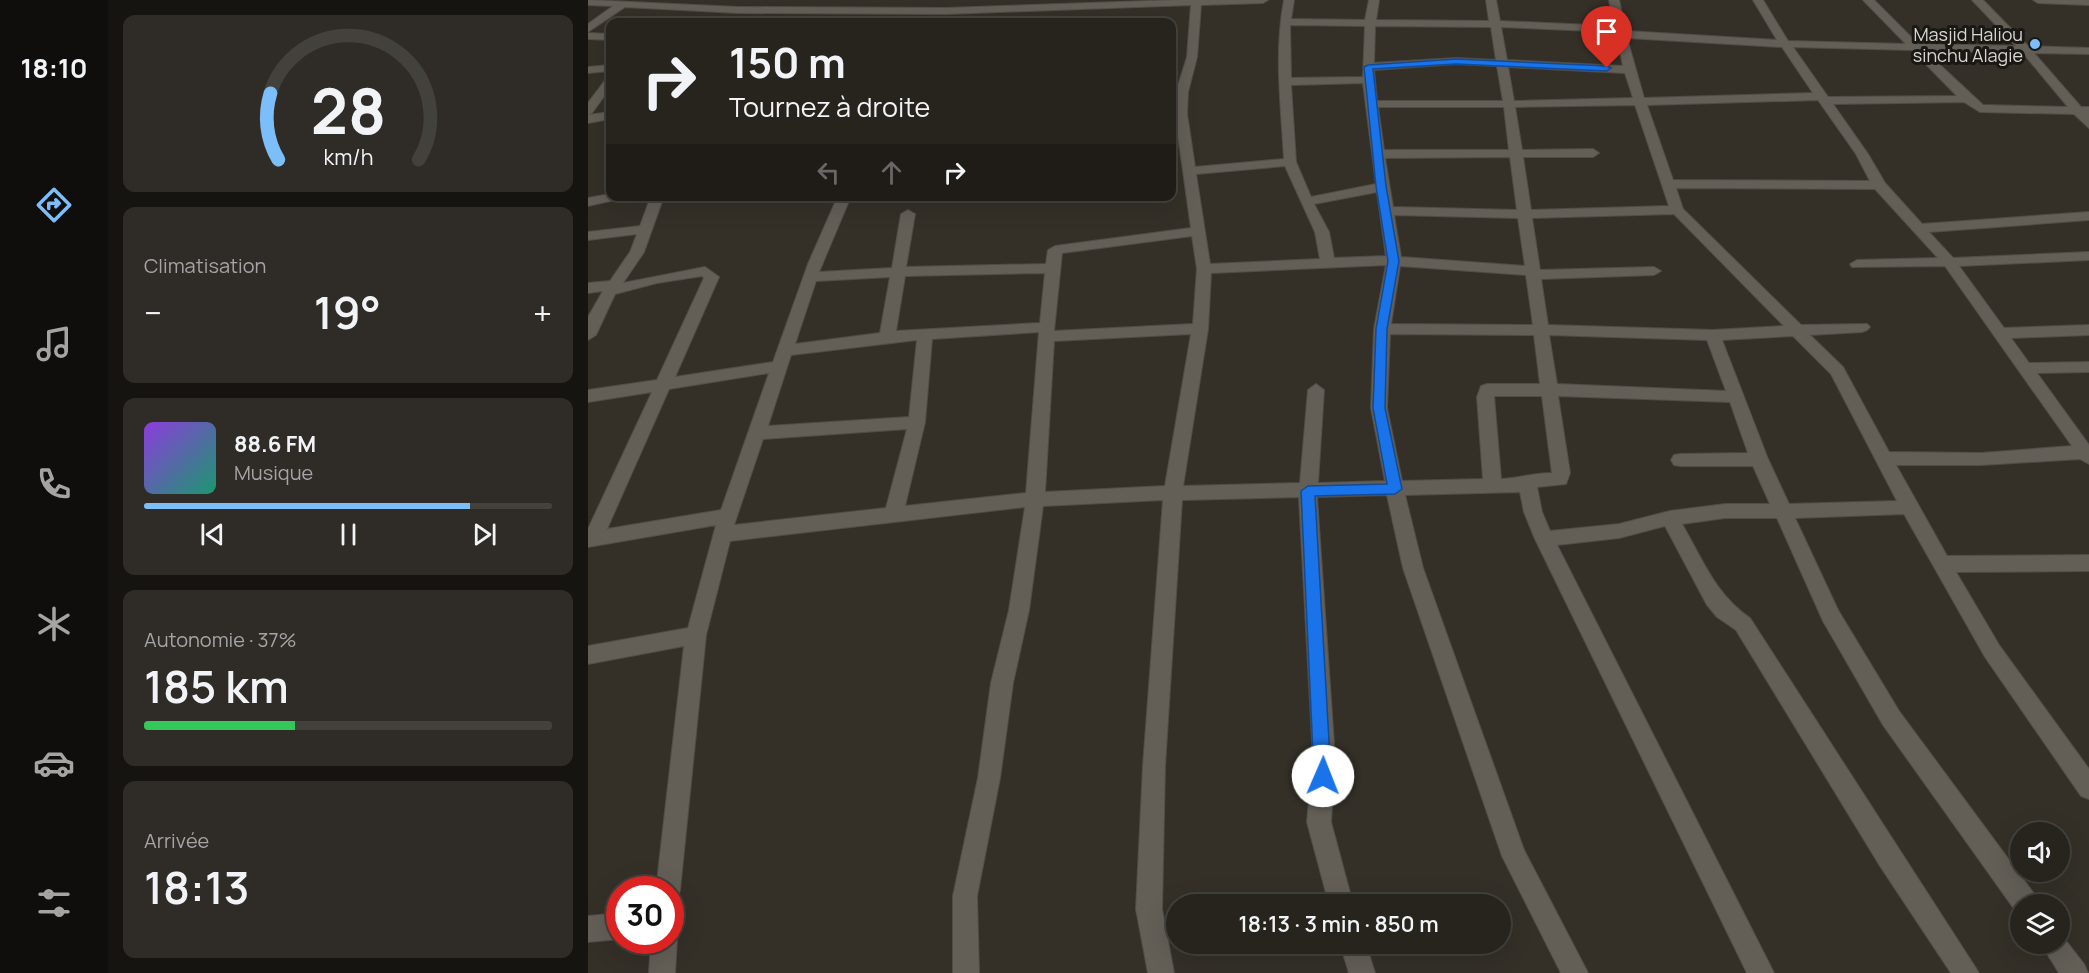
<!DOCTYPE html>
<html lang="fr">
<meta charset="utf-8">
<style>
body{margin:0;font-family:Manrope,sans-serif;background:#2f2c27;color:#f1f3f6;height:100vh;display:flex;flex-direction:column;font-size:22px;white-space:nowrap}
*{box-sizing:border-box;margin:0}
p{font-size:20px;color:#a4a4a4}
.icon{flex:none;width:33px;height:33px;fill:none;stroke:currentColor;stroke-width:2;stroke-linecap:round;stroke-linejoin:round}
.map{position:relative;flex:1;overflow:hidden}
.sheet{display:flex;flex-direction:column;gap:15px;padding:15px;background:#151410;width:480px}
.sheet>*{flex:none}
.banner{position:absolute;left:18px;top:18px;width:570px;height:183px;border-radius:12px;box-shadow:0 6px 24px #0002,0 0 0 2px #43413c;background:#27241e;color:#f1f3f6;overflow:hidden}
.fabs{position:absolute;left:1422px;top:822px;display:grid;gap:12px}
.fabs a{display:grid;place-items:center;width:60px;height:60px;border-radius:50%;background:#27241e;box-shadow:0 6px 24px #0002,0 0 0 2px #43413c;font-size:30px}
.speed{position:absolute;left:18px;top:876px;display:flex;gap:12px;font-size:30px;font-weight:700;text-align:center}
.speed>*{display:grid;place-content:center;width:78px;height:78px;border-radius:50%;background:#27241e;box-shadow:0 6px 24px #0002,0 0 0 2px #43413c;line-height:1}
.speed .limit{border:9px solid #d22;background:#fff;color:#111}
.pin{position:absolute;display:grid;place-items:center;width:51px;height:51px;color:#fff;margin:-62px -26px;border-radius:50% 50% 50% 0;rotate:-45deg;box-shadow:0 0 6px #0007}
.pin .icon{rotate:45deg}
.me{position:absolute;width:66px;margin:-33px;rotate:1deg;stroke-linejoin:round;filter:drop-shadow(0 0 4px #0008)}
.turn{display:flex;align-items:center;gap:21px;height:126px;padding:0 24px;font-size:27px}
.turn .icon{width:78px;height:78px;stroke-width:2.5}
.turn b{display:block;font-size:42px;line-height:51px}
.lanes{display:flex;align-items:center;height:57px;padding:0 24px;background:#0003;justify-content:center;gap:30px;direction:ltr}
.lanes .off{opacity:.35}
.big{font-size:45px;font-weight:600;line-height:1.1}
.sheet .tile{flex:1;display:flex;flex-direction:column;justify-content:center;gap:9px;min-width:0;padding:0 21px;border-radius:12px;background:#2f2c27}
.sheet .dial{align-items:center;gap:0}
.dial svg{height:156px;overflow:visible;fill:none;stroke:#43413c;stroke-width:7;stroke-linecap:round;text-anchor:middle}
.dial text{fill:#f1f3f6;stroke:none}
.song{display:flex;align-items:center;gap:18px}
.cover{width:72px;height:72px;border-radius:9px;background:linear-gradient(135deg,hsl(270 70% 55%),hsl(160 70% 35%))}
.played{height:6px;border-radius:3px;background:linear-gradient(90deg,#7bbef9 80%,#43413c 80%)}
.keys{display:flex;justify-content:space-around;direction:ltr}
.heat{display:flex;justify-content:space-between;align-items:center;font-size:33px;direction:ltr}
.charge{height:9px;border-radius:4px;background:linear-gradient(90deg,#34c759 37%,#43413c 0)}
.trip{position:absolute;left:578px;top:894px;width:345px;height:60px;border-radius:30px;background:#27241e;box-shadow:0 6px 24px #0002,0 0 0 2px #43413c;font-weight:600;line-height:60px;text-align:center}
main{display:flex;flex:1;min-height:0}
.dock{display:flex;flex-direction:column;width:108px;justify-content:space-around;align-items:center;background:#100e0c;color:#a4a4a4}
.dock .icon{width:42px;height:42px}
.dock .active{color:#7bbef9}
.dock b{font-size:27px;color:#f1f3f6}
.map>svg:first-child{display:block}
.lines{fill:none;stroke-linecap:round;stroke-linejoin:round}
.minor-casing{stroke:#504d46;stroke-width:2}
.minor{fill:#635f57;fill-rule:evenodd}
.route{fill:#1a73e8;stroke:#114b97;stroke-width:1.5}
.poi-dot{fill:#7bbef9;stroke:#1a1814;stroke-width:2}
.labels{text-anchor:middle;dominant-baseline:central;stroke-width:6;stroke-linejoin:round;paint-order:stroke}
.far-poi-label{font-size:18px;fill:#d7d5d0;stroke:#1a1814;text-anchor:end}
</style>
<main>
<nav class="dock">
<b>18:10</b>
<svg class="icon active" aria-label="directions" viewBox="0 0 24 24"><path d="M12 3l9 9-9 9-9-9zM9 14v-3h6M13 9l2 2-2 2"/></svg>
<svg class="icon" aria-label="music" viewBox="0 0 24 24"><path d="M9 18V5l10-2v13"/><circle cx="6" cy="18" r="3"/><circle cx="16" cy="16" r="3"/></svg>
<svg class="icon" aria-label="phone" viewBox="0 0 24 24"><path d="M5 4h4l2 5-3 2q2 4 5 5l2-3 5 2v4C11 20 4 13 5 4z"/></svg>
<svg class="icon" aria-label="climate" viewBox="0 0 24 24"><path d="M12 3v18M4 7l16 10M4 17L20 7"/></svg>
<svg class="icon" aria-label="car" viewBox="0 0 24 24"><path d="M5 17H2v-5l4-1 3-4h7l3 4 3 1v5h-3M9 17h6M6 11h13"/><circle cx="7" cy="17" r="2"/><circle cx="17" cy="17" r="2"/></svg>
<svg class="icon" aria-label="filters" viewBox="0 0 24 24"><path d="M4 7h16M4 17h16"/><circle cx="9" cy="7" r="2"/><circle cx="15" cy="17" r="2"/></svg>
</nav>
<section class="sheet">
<div class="tile dial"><svg viewBox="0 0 100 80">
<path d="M14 69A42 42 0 1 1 86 69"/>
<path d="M14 69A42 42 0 0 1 10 35" stroke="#7bbef9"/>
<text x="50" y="56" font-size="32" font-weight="700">28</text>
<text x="50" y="72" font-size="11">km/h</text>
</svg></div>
<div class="tile"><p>Climatisation</p>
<div class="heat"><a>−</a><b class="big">19°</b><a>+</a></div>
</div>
<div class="tile">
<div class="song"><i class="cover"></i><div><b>88.6 FM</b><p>Musique</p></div></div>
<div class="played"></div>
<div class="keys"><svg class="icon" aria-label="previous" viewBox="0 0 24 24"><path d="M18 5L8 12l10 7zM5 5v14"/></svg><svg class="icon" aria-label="pause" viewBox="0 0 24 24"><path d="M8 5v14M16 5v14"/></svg><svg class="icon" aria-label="next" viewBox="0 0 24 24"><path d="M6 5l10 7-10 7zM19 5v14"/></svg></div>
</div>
<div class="tile"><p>Autonomie · 37%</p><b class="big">185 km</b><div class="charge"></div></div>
<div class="tile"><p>Arrivée</p><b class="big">18:13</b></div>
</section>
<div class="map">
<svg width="1501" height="973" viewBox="0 0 1501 973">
<rect width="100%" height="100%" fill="#343028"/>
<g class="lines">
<!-- minor casing -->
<g class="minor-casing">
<path id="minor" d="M 0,0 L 150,7 L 358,8 L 589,0 L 680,0 L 675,3 L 613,5 L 609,57 L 600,92 L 599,114 L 607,167 L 696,159 C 693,105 686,53 696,0 L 706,0 L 703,19 L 777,20 L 781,0 L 791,0 L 788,20 L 901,21 L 898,0 L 908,0 L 912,21 L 1026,26 L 1021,0 L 1031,0 L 1038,31 L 1189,40 L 1165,0 L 1175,0 L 1200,41 L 1318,44 L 1275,0 L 1286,0 L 1330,44 L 1428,46 L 1384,0 L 1395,0 L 1440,46 L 1501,48 L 1501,54 L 1446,53 L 1493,107 L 1501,107 L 1501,128 L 1486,114 L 1392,112 L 1376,102 L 1245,104 L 1280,154 L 1297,183 L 1334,224 L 1501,212 L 1501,220 L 1341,232 L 1365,258 L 1501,252 L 1501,260 L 1371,266 L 1416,328 L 1501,325 L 1501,335 L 1423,338 L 1441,363 L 1501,362 L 1501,372 L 1449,373 L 1501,445 L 1501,464 L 1492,459 L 1393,465 L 1308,465 L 1359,556 L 1501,555 L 1501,571 L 1368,572 L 1411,645 L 1501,769 L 1501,799 L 1493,796 L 1397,657 L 1316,514 L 1207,518 L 1250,610 L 1311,711 L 1447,895 L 1450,904 L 1432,904 L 1432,914 L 1429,913 L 1295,725 L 1235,621 L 1189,518 L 1137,518 L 1094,524 C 1115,560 1127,594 1162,618 L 1391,973 L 1363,973 L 1292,866 L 1148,630 L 1129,617 L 1119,605 L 1077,526 L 1031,538 L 969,545 L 1186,973 L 1159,973 L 947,539 L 936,512 L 932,492 L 817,495 L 835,568 L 936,850 L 1000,973 L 973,973 L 914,856 L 815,568 L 799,495 L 729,497 L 747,758 L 743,822 L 765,904 L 741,904 L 719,822 L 725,758 L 711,497 L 594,500 L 577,766 L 574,909 L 586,973 L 560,973 L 548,909 L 555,766 L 575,500 L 455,506 L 441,610 L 425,683 L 412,778 L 389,896 L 391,973 L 365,973 L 365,896 L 390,778 L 403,683 L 421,610 L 437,507 L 142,541 L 118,635 L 92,890 L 89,899 L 82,901 L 82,890 L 68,890 L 96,646 L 0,664 L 0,646 L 100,628 L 128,525 L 0,547 L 0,529 L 64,392 L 0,402 L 0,390 L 69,380 L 116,278 L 114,276 L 69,283 L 27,294 L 8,335 L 0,340 L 0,317 L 15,291 L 0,293 L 0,283 L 22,281 L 42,252 L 49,234 L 0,240 L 0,232 L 52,226 L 63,196 L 76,196 L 56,252 L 35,283 L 117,267 L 131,277 L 87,377 L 185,362 L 220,264 L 250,196 L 263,196 L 231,272 L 304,268 L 313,214 L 320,210 L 327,214 L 318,267 L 458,264 L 460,250 L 467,246 L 603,228 L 587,114 L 588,92 L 599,57 L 603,5 L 358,14 L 150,13 L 37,7 L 0,32 L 0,24 L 25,6 L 0,5 ZM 702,25 L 777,26 L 775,77 L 703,78 ZM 787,26 L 903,27 L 908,60 L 868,58 L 786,63 ZM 913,27 L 1028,32 L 1035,66 L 919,60 ZM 1039,38 L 1194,47 L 1225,93 L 1056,98 ZM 1205,47 L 1324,50 L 1369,96 L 1240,97 ZM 1336,50 L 1435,53 L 1480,107 L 1395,105 ZM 868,64 L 909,66 L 915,101 L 789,101 L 786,70 ZM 920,67 L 1037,73 L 1045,98 L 926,101 ZM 775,83 L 788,184 L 723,197 L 708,162 L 703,85 ZM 1230,100 L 1268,154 L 1282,181 L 1085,180 L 1059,105 ZM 1047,105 L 1081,206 L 943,210 L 935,157 L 1005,157 L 1011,153 L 1005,149 L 934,150 L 927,107 ZM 790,107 L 916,107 L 921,150 L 796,150 ZM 922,157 L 929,210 L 805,207 L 797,158 ZM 697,166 L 727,232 L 732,259 L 622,264 L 608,174 ZM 1088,188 L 1287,189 L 1350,258 L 1269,260 L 1262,264 L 1264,267 L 1357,266 L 1484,446 L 1393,453 L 1301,452 L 1255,367 L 1222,335 L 1274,332 L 1279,330 L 1282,327 L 1279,324 L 1213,325 L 1095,209 ZM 789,192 L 798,256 L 746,258 L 741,232 L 726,204 ZM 1086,214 L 1196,326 L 1125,330 L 960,325 L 953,279 L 1066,275 L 1073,271 L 1066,267 L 952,270 L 944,218 ZM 806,215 L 930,218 L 937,266 L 813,257 ZM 604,236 L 609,269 L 605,324 L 466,331 L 474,253 ZM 798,265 L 786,329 L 783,408 L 797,481 L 730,483 L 736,390 L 728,384 L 720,390 L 712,483 L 595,486 L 620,329 L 623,273 ZM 812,266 L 938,275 L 945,325 L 803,324 ZM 457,273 L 452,323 L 308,331 L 317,276 ZM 302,277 L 292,333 L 207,344 L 228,281 ZM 451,332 L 438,493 L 317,506 L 337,422 L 344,339 ZM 603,334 L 577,486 L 457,492 L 466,341 ZM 802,334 L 946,335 L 952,384 L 899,384 L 893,386 L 889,397 L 895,479 L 814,481 L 799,408 ZM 961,335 L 1119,340 L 1138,391 L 969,384 ZM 1205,336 L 1243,374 L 1309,501 L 1201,504 L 1180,459 L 1134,340 ZM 329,340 L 321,417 L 180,426 L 203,355 ZM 181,373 L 133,510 L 19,529 L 81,389 ZM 906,396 L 954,396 L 964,473 C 945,473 932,478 913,479 ZM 970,396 L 1142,402 L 1160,453 L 1092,454 L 1086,455 L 1083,460 L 1086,465 L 1092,466 L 1165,466 L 1182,504 L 1137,504 L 1082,511 L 1031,524 L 962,531 L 954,512 L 949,487 L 978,484 L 982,473 ZM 319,429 L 298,508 L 146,525 L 175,439 Z
M 1445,0 L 1501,0 L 1501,5 L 1450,3 Z
M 0,33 L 22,34 L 22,40 L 0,39 Z
M 22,65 L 22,71 L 0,73 L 0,67 Z
M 22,78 L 22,88 L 4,113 L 0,115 L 0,103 L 18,79 Z
M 22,112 L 22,119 L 0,123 L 0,115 Z
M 22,194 L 44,196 L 0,206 L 0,198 Z
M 32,913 L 32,939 L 0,942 L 0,916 Z
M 82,930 L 89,940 L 87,973 L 61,973 L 63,940 L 82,940 Z
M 1472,933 L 1496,964 L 1500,973 L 1471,973 L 1453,944 L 1472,944 Z
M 752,944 L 778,944 L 787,973 L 761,973 Z"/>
</g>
<!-- minor -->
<use href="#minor" class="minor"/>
</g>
<!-- route -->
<path class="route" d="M 868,59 L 1019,66 L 1023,68 L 1019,71 L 868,64 L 785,69 L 798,186 L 811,261 L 799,329 L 797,408 L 814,489 L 807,494 L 727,496 L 743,776 L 741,782 L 735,784 L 728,782 L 726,776 L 713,491 L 720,486 L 799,484 L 785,408 L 788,329 L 800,261 L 788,186 L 776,67 L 780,65 Z"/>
<!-- markers -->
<circle class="poi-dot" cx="1447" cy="44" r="6"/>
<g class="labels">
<!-- far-poi labels -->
<g class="far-poi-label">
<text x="1435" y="34">Masjid Haliou<tspan x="1435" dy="21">sinchu Alagie</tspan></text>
</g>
</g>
</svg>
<div class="fabs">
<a><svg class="icon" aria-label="sound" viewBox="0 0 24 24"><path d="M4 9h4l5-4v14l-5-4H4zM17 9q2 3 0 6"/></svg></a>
<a><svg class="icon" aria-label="layers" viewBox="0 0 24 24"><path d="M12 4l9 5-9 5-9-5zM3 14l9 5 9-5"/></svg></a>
</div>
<div class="speed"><div class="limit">30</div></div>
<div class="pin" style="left:1019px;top:68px;background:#d93025"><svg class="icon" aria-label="arrive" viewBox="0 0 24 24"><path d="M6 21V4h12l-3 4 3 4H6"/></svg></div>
<svg class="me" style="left:735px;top:776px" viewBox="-20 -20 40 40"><circle r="19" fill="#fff"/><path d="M0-13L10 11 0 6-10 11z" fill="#1a73e8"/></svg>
<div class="trip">18:13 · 3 min · 850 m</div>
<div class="banner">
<div class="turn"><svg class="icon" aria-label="right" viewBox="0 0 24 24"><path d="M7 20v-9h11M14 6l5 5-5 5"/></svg><div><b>150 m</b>Tournez à droite</div></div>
<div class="lanes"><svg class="icon off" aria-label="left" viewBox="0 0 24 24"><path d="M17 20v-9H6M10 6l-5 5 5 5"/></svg><svg class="icon off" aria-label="ahead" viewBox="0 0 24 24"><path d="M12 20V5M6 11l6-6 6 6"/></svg><svg class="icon" aria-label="right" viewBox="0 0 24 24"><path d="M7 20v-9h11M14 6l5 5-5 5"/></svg></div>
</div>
</div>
</main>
